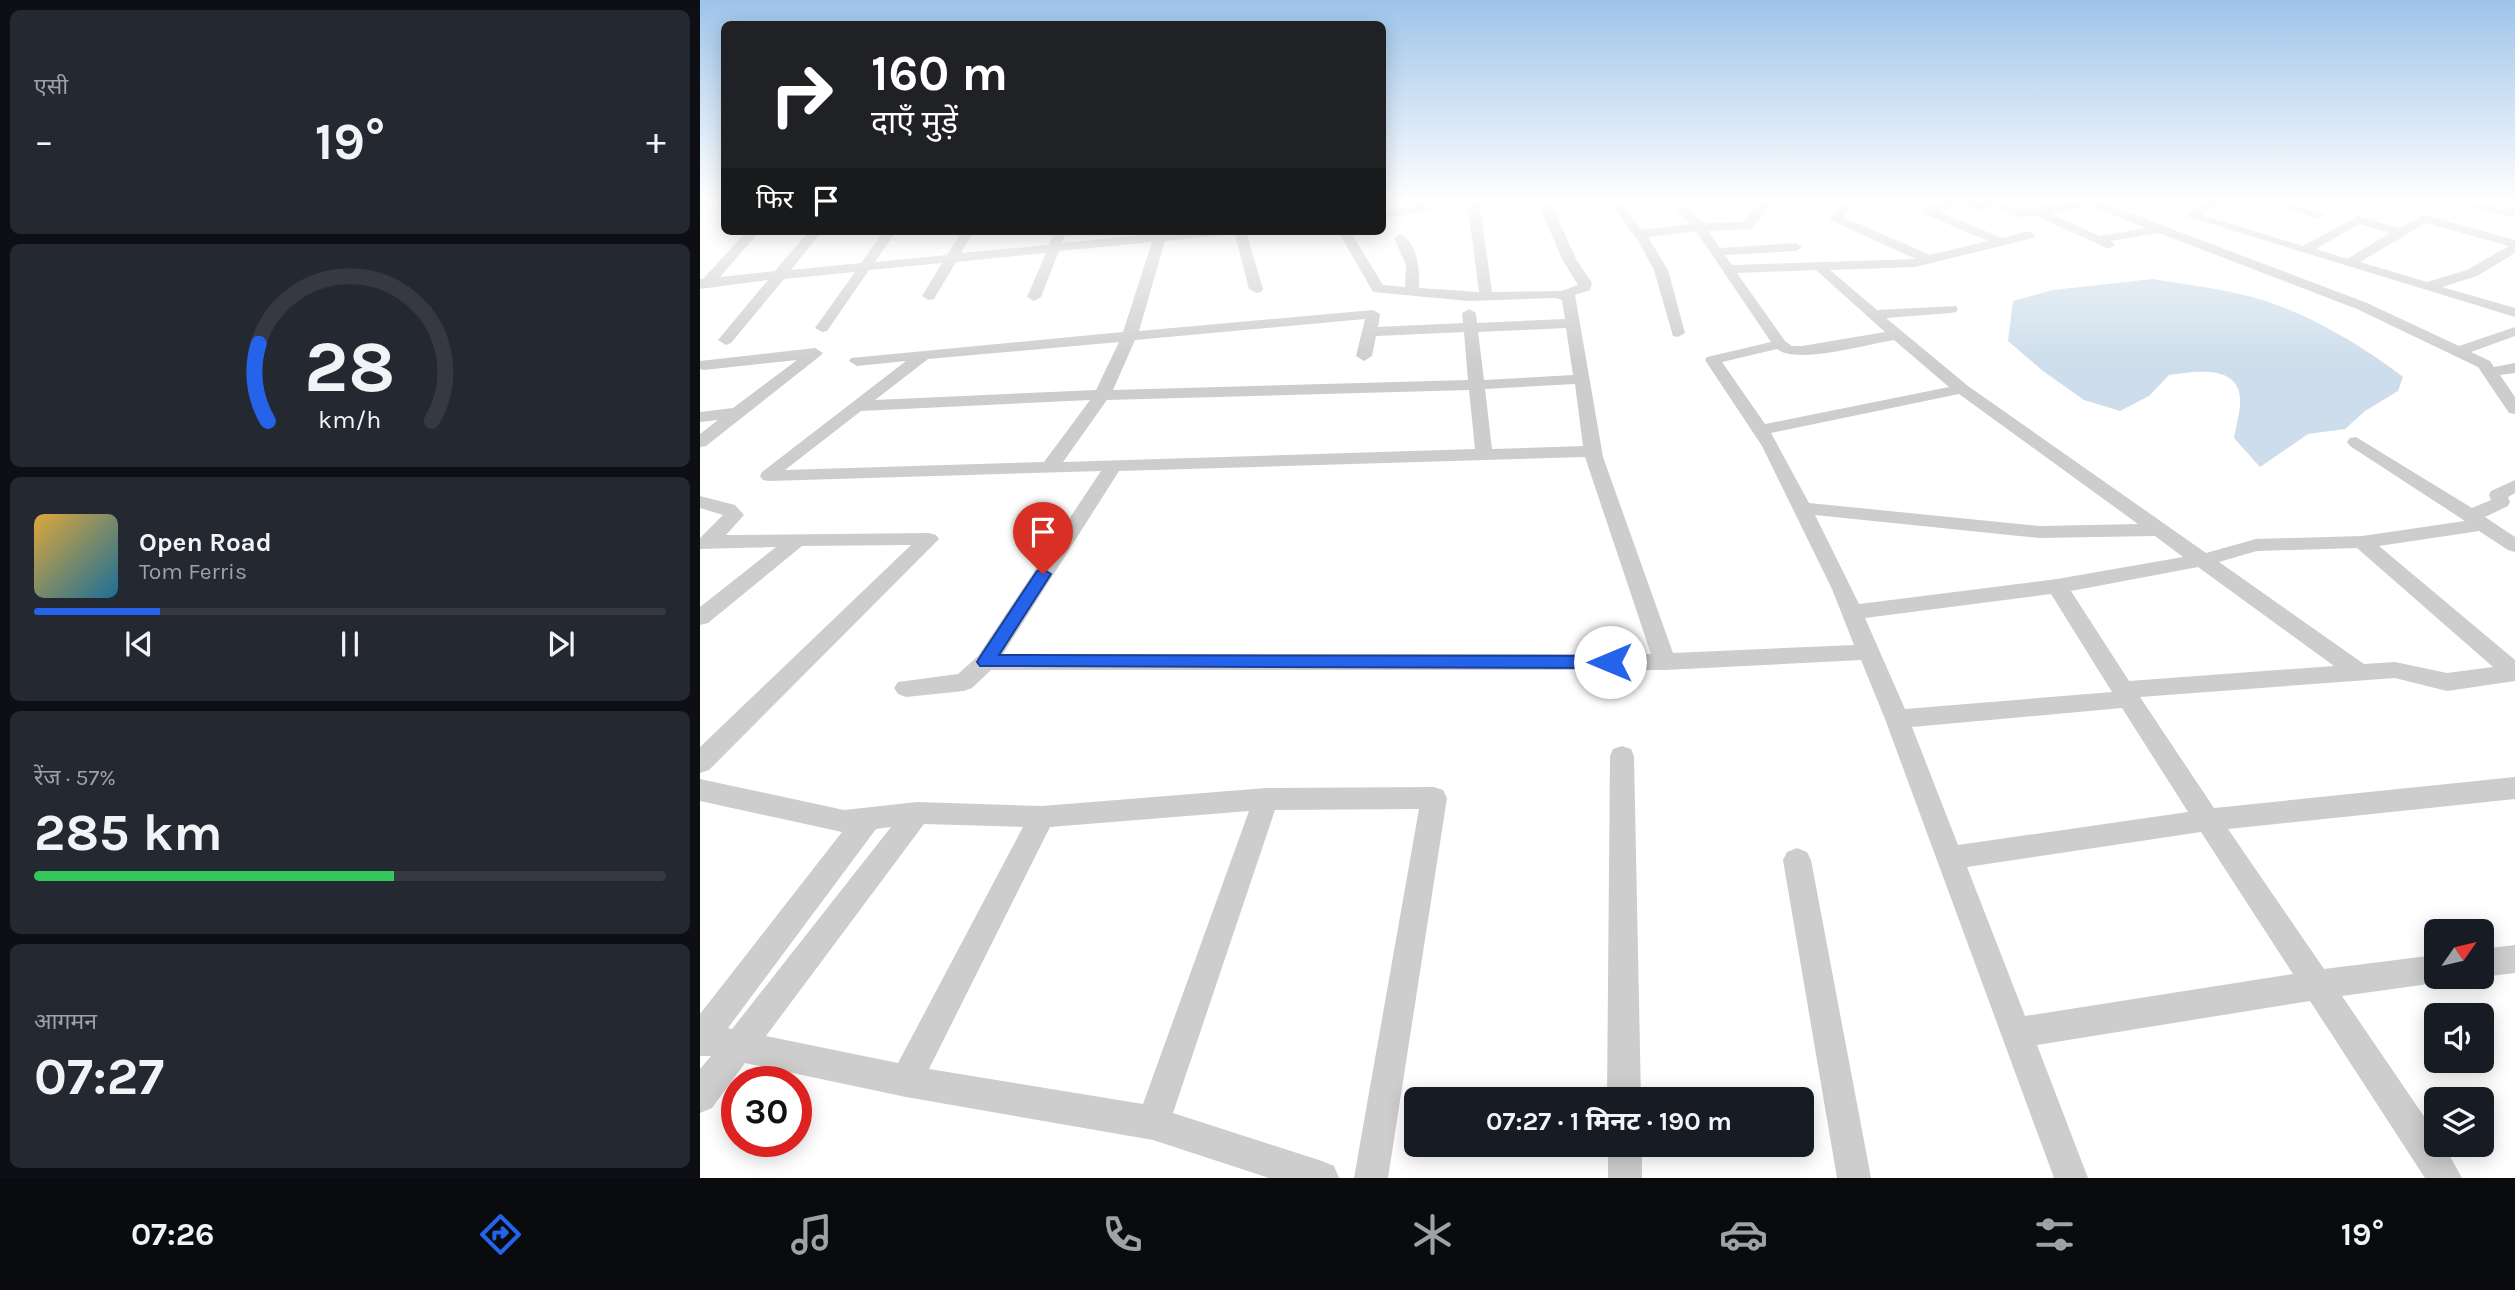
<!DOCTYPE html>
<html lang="hi">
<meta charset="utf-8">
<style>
body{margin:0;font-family:Karla,"Noto Sans Devanagari",sans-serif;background:#242831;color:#f1f3f6;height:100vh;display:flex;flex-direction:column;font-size:26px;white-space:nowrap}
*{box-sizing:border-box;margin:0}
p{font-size:23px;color:#9ea1a6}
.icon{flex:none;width:38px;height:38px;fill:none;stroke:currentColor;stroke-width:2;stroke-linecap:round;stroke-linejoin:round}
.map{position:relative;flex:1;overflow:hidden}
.side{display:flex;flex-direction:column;gap:10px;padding:10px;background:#0d0f14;width:700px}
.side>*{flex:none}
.top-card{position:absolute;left:21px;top:21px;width:665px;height:214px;border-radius:10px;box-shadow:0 4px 18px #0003;background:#202124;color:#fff;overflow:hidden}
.needle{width:46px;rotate:56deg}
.fabs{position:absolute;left:1724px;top:919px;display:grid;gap:14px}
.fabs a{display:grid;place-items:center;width:70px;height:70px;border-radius:10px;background:#171b24;box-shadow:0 4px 18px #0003;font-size:35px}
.speed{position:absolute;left:21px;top:1066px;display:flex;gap:14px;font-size:35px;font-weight:700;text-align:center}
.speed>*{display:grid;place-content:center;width:91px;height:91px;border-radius:50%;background:#171b24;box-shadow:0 4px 18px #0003;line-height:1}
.speed .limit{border:10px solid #d22;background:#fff;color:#111}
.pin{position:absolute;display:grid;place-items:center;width:60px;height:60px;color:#fff;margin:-72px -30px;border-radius:50% 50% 50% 0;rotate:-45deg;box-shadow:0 0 7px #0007}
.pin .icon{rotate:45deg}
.me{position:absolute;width:77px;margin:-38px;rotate:270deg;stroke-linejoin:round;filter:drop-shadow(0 0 5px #0008)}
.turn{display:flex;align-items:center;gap:24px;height:147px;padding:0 35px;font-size:32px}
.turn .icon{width:91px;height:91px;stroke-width:2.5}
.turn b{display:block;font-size:49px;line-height:60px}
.then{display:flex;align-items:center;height:66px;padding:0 35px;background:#0003;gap:14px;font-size:26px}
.big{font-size:52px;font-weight:700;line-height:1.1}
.side .widget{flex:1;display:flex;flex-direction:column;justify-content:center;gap:10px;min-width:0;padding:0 24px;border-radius:10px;background:#242831}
.side .dial{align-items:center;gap:0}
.dial svg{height:182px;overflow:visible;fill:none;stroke:#363941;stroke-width:7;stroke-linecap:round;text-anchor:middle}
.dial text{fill:#f1f3f6;stroke:none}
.song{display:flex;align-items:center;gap:21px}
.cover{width:84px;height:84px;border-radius:10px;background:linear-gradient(135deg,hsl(40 70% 55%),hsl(200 70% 35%))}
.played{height:7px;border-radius:4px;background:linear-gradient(90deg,#2563eb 20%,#363941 20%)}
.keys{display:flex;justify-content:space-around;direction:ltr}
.heat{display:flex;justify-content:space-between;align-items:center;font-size:38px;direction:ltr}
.charge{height:10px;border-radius:5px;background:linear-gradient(90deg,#34c759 57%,#363941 0)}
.trip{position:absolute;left:704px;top:1087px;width:410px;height:70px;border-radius:10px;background:#171b24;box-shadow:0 4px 18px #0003;font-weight:700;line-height:70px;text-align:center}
.tab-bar{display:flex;height:112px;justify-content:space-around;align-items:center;background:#090b0e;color:#9ea1a6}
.tab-bar .icon{width:49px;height:49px}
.tab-bar .current{color:#2563eb}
.tab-bar b{font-size:32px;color:#f1f3f6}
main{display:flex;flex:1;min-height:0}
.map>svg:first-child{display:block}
.water{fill:#cdddeb}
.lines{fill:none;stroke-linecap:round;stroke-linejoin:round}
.street{fill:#cdcdcd;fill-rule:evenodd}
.route{fill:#2563eb;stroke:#184099;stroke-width:2}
</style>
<main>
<section class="side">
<div class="widget"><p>एसी</p>
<div class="heat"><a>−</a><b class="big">19°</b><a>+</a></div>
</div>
<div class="widget dial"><svg viewBox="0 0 100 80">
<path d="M14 69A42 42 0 1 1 86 69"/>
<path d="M14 69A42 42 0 0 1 10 35" stroke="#2563eb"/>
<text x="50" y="56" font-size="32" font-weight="700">28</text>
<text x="50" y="72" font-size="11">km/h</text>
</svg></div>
<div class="widget">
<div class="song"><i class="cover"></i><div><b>Open Road</b><p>Tom Ferris</p></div></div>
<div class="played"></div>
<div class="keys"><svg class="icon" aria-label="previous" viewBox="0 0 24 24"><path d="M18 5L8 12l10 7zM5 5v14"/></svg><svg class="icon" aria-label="pause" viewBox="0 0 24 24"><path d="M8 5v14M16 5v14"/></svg><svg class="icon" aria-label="next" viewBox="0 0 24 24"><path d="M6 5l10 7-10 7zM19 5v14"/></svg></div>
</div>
<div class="widget"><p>रेंज · 57%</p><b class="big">285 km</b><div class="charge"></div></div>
<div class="widget"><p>आगमन</p><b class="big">07:27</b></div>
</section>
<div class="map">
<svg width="1815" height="1178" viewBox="0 0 1815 1178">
<rect width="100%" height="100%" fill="#fff"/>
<!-- water -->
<path class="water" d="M 1453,279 C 1481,284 1511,287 1539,294 C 1594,305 1659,343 1703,377 L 1698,391 L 1665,411 L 1645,429 L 1608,434 L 1560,467 L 1534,438 C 1536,426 1541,410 1540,398 C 1538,363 1491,372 1469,375 L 1449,396 L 1420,411 L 1384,400 L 1343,371 L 1308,341 L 1313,301 L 1353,290 Z"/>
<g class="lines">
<!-- street -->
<path class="street" d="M 4,200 L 19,200 L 0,211 L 0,202 Z
M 711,200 L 724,200 L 732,208 L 726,212 L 682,218 L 682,210 L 716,206 Z
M 767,200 L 779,200 L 792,292 L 861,291 L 878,285 L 862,259 L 837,200 L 849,200 L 876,259 L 892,283 L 890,290 L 875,295 L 903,457 L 973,653 L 1154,645 L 1132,589 L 1062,446 L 1005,360 L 1007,357 L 1071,342 L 996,231 L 948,237 L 968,270 L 985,333 L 978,337 L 973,336 L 954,270 L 939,242 L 908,200 L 918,200 L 942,230 L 990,224 L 967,200 L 980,200 L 1002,223 L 1043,222 L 1062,200 L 1074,200 L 1051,229 L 1008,231 L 1020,248 L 1096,243 L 1102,247 L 1096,251 L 1025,255 L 1032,265 L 1216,259 L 1132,221 L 1130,218 L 1144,200 L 1156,200 L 1143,217 L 1230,255 L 1288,241 L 1222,213 L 1222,207 L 1249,200 L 1300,200 L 1320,209 L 1380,200 L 1405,200 L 1403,203 L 1667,303 L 1759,346 L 1815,327 L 1815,336 L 1771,352 L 1790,361 L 1794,367 L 1815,363 L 1815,373 L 1800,375 L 1815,397 L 1815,414 L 1809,413 L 1778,367 L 1657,309 L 1459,233 L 1411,241 L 1415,245 L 1409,249 L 1336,216 L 1318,217 L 1295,207 L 1277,210 L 1260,205 L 1238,211 L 1302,238 L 1329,231 L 1335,235 L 1333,238 L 1215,267 L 1130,270 L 1177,310 L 1256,306 L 1258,309 L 1256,312 L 1251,313 L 1186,318 L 1268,386 L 1506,553 L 1556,539 L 1662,536 L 1765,521 L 1650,446 L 1647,442 L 1650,438 L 1656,437 L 1772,508 L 1791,500 L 1789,495 L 1791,491 L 1815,480 L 1815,493 L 1808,497 L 1810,502 L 1808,506 L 1785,517 L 1815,537 L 1815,552 L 1808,550 L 1779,531 L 1679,546 L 1815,660 L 1815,681 L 1747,691 L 1695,678 L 1440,697 L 1514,808 L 1815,777 L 1815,799 L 1528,829 L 1624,969 L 1736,955 L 1736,976 L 1748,976 L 1747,979 L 1736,983 L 1642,996 L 1736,1134 L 1736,1144 L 1743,1144 L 1762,1178 L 1725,1178 L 1610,1001 L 1337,1045 L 1388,1178 L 1354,1178 L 1185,719 L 1161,660 L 965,670 L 291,670 L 272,688 L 264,691 L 206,697 L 198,694 L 194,688 L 198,682 L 258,674 L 278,656 L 401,471 L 69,481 L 63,480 L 60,476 L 62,472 L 206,361 L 157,366 L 149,361 L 151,358 L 423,332 L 452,242 L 359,251 L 341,297 L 334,301 L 327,297 L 346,253 L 256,262 L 234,299 L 229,300 L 222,296 L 242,263 L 169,270 L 127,331 L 122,332 L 115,328 L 155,272 L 84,279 L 31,343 L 26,345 L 18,340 L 68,280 L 0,289 L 0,279 L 3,279 L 47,231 L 60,231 L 20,277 L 75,271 L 109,231 L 121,232 L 91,270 L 161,263 L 184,231 L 196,231 L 175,262 L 247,255 L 262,231 L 274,231 L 261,253 L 349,245 L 355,231 L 367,231 L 362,243 L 455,234 L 456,231 L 531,231 L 525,235 L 465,241 L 439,331 L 673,310 L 680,314 L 678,327 L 763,323 L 762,313 L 769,309 L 776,313 L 777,323 L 865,319 L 862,300 L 855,298 L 768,301 L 673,292 L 638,231 L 650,231 L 683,285 L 705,287 L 706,265 L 694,238 L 700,234 C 718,242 720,271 719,288 L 779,292 ZM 1389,206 L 1446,228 L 1400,236 L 1350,213 ZM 1116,270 L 1185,332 L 1102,346 L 1092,346 L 1085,341 L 1037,273 ZM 665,319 L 656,356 L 664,361 L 672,356 L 676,336 L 764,332 L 768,380 L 413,390 L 435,340 ZM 866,328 L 873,375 L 784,380 L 778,332 ZM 1194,340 L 1249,387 L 1065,424 L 1022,362 L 1077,349 C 1097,365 1168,344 1194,340 ZM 419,342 L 396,390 L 175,400 L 228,359 ZM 875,384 L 883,446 L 792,449 L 785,389 ZM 769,390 L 775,449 L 363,462 L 407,400 ZM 1259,394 L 1438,524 L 1340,526 L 1109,503 L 1071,433 ZM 390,400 L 344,462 L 85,470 L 161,411 ZM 885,457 L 951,654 L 303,654 L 419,471 ZM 1115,515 L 1340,538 L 1455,536 L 1483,557 L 1357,579 L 1159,604 ZM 1657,548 L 1793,667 L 1747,673 L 1695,662 L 1664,664 L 1519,562 L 1557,551 ZM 1498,567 L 1634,666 L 1429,681 L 1371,591 ZM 1351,594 L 1412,692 L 1205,709 L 1165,618 ZM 1422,708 L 1488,812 L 1258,845 L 1212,727 ZM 1501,832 L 1593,974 L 1325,1016 L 1267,867 Z
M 1513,200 L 1529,200 L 1502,215 L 1603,246 L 1658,216 L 1699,228 L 1724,215 L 1815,240 L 1815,253 L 1777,276 L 1742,287 L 1815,308 L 1815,317 L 1485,216 ZM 1726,223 L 1809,246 L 1767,270 L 1727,282 L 1660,262 ZM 1659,224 L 1690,233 L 1647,259 L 1616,249 Z
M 1560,200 L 1580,200 L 1625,215 L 1619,219 Z
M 1742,200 L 1766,200 L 1815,210 L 1815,218 Z
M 534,231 L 546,231 L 563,289 L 561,292 L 556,293 L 549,289 Z
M 115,348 L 123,353 L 120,356 L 6,446 L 0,447 L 0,434 L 18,420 L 0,422 L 0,412 L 33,408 L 97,360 L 4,370 L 0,369 L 0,361 Z
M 0,496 L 35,505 L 44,515 L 26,535 L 229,533 L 236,535 L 239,539 L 9,770 L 0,773 L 0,747 L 211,545 L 102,546 L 8,623 L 0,625 L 0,607 L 76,547 L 0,549 L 0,538 L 23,515 L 0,508 Z
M 922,746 L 931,749 L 934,756 L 941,1099 L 907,1099 L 910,756 L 913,749 Z
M 0,779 L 144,810 L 217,802 L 342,806 L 566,788 L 734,787 L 743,790 L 747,798 L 688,1178 L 654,1178 L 719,809 L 575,810 L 473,1113 L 622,1161 L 634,1166 L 639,1178 L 569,1178 L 453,1140 L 206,1097 L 45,1063 L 12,1108 L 0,1113 L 0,1069 L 11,1056 L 0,1056 L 0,1014 L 142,832 L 0,801 ZM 549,811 L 443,1104 L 229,1069 L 350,827 ZM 224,824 L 323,827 L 198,1063 L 66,1036 ZM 191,827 L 32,1029 L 28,1028 L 176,829 Z
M 1097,848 L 1107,852 L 1111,860 L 1171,1178 L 1137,1178 L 1083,860 L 1087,852 Z
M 1815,945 L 1815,973 L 1782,977 L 1780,976 L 1782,949 Z
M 908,1144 L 942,1144 L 942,1178 L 908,1178 Z"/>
</g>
<!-- sky -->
<linearGradient id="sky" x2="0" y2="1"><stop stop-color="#9dc4e9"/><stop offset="0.55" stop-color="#fff"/><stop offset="1" stop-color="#fff" stop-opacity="0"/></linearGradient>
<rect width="1815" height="365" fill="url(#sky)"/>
<!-- route -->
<path class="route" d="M 343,569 L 351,574 L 299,655 L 910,656 L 919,662 L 910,668 L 280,666 L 277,662 L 280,657 L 337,571 Z"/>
</svg>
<div class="fabs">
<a><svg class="needle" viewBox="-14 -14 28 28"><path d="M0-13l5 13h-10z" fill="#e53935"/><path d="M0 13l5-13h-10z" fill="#9ea1a6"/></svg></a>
<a><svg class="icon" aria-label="sound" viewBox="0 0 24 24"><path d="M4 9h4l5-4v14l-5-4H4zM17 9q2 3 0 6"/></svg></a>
<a><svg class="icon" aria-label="layers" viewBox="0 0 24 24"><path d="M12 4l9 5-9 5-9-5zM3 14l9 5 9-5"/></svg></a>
</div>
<div class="speed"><div class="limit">30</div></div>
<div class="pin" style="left:343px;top:574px;background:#d93025"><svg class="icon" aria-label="arrive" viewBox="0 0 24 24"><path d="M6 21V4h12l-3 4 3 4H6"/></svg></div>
<svg class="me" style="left:910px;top:662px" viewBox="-20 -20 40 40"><circle r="19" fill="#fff"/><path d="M0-13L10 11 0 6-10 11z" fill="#2563eb"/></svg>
<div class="trip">07:27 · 1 मिनट · 190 m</div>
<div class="top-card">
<div class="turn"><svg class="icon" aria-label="right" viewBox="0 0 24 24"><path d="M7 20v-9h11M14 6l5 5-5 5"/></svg><div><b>160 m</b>दाएँ मुड़ें</div></div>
<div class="then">फिर<svg class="icon" aria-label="arrive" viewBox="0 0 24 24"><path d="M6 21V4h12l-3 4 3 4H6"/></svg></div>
</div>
</div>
</main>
<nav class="tab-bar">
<b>07:26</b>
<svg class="icon current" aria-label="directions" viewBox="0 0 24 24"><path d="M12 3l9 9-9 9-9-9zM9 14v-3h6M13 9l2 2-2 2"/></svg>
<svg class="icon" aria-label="music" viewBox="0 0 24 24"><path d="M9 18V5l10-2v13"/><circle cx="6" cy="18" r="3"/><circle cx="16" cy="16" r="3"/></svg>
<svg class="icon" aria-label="phone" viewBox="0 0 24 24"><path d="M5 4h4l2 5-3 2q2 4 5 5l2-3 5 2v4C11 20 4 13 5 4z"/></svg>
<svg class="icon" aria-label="climate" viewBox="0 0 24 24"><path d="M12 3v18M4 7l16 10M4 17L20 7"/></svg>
<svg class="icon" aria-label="car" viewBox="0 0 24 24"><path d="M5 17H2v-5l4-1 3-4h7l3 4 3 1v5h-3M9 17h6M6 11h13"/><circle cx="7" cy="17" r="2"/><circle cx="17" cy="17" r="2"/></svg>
<svg class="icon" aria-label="filters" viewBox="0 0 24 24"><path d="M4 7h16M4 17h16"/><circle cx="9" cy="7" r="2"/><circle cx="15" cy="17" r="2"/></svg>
<b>19°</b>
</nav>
